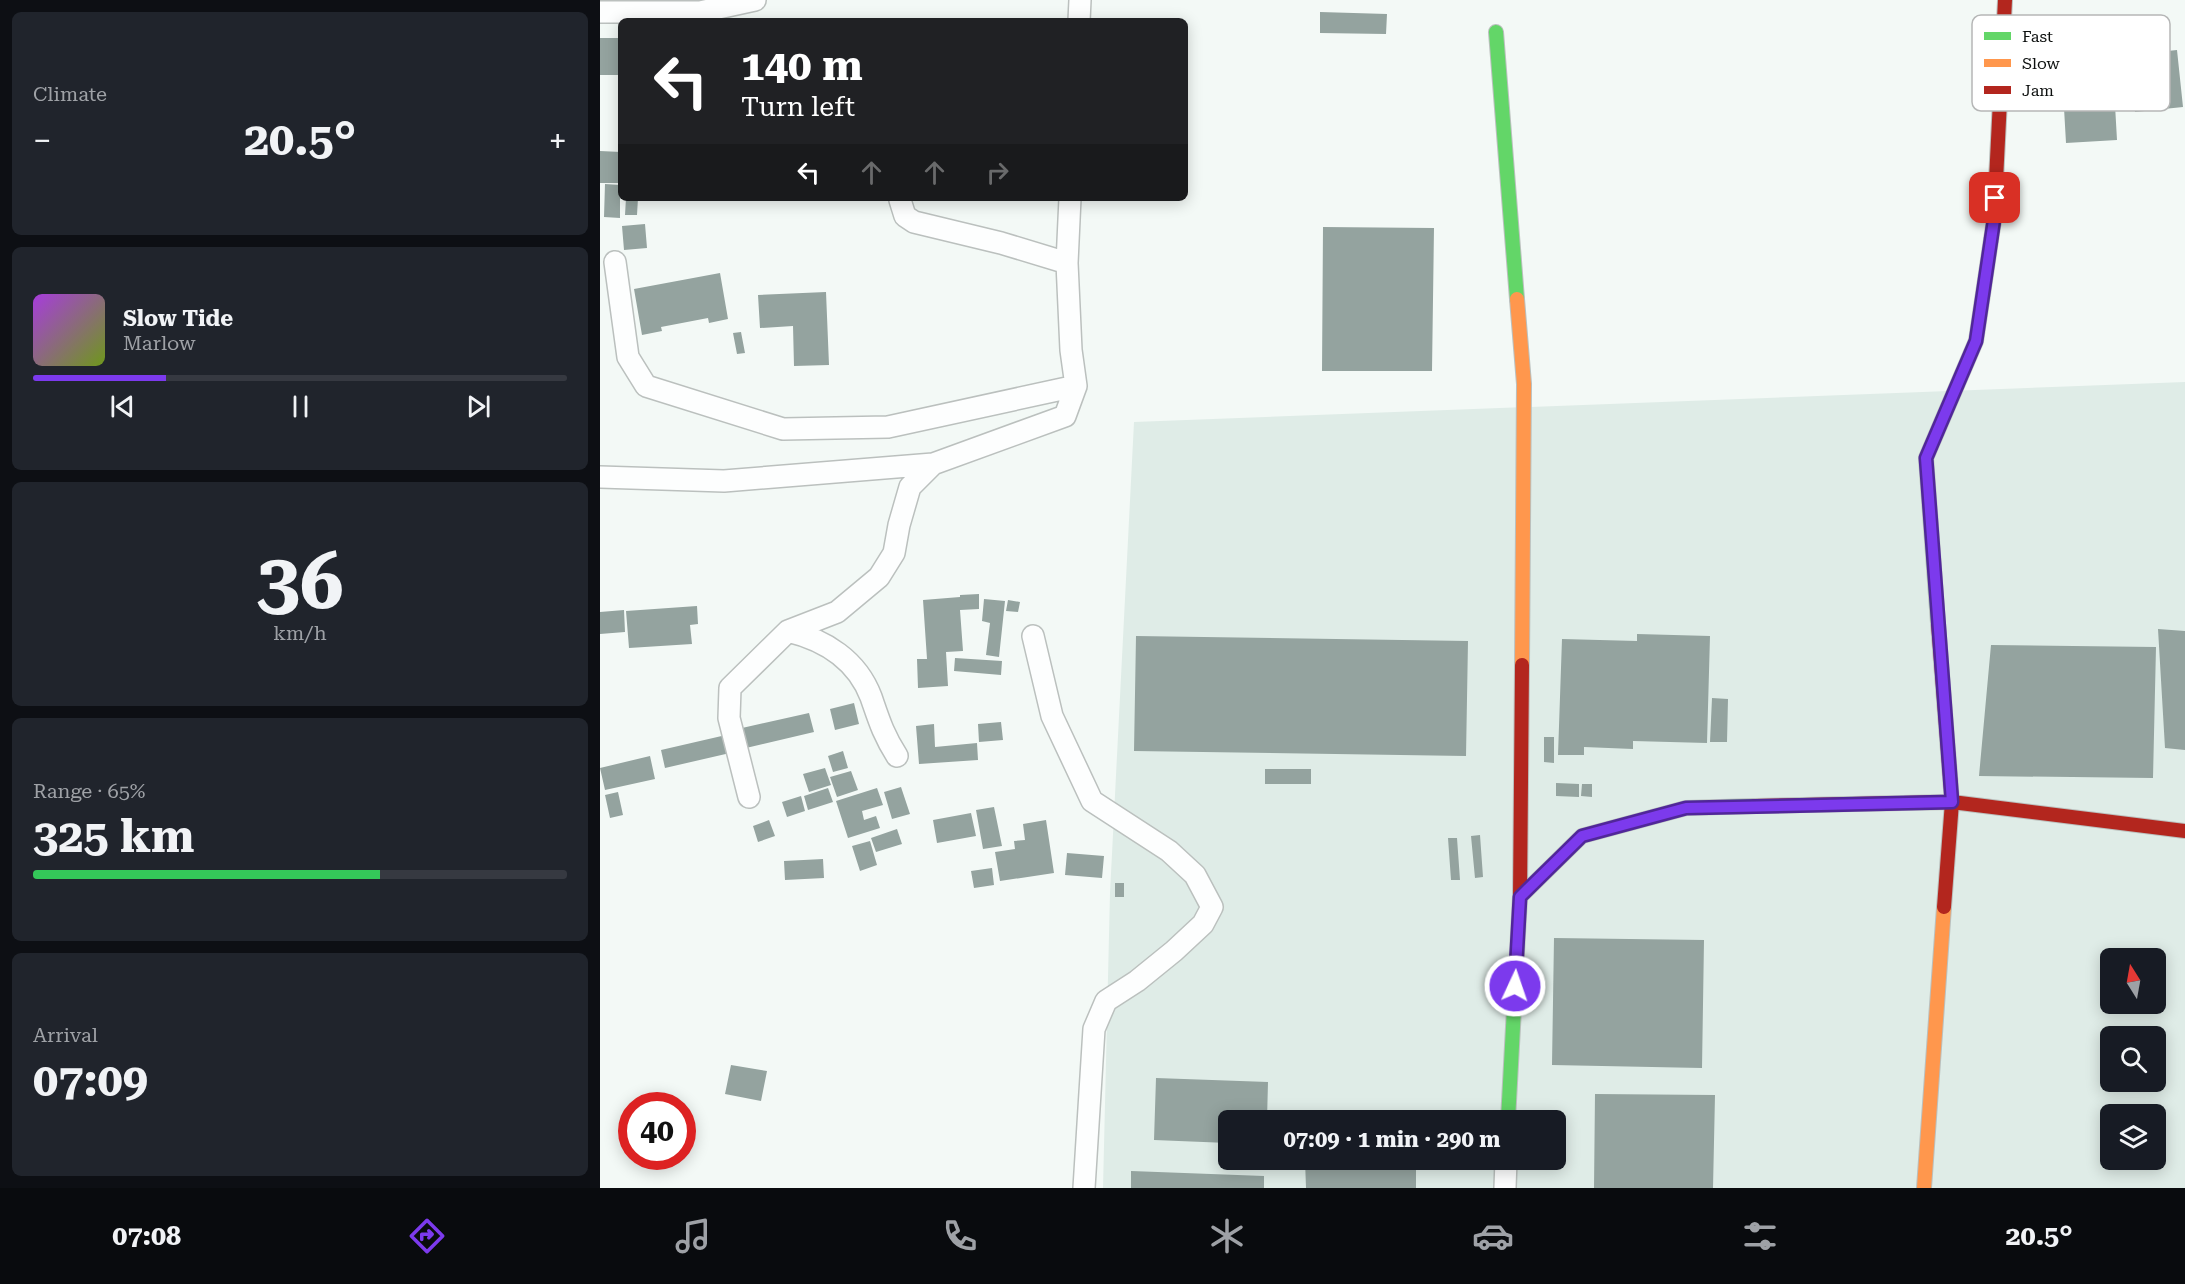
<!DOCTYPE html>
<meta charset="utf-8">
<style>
body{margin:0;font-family:"Roboto Serif",serif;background:#20242c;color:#f1f3f6;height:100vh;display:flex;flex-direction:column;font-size:22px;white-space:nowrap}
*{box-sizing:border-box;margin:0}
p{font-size:20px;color:#9ea1a6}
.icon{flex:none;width:33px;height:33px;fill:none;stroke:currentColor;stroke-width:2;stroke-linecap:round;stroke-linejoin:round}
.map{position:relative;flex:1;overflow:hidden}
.panel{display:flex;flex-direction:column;gap:12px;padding:12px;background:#0d0f14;width:600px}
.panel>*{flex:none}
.banner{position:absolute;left:18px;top:18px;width:570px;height:183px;border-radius:9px;box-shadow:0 3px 15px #0003;background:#202124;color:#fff;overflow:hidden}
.needle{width:39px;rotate:349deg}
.fabs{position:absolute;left:1500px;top:948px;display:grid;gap:12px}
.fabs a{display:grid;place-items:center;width:66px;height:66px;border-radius:9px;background:#171b24;box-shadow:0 3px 15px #0003;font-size:30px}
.speed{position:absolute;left:18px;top:1092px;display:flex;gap:12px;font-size:30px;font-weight:700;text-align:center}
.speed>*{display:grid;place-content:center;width:78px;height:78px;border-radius:50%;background:#171b24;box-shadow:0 3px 15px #0003;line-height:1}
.speed .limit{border:9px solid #d22;background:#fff;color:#111}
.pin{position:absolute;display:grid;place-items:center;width:51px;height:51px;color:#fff;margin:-26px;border-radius:12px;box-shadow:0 3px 9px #0006}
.me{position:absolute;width:66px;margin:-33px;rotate:3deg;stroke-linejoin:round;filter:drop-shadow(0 0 4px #0008)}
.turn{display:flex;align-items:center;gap:21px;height:126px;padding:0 24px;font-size:27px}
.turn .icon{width:78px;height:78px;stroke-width:2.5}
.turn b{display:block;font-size:42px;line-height:51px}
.lanes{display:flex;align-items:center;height:57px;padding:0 24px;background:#0003;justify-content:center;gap:30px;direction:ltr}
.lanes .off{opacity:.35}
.big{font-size:45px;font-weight:700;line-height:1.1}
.panel .widget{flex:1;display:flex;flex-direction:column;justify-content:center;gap:9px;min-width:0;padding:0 21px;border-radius:9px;background:#20242c}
.panel .dial{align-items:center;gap:0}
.dial b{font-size:78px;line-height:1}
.song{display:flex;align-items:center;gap:18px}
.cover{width:72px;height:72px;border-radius:9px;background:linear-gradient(135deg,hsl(280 70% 55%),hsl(80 70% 35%))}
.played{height:6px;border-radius:3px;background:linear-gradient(90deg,#7c3aed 25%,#363941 25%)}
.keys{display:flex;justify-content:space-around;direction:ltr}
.heat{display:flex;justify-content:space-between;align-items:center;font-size:33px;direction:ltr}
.charge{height:9px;border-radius:4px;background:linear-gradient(90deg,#34c759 65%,#363941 0)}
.trip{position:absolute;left:618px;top:1110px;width:348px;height:60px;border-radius:9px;background:#171b24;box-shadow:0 3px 15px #0003;font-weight:700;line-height:60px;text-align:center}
.tab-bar{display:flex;height:96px;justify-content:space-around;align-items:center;background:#090b0e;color:#9ea1a6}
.tab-bar .icon{width:42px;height:42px}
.tab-bar .on{color:#7c3aed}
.tab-bar b{font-size:27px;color:#f1f3f6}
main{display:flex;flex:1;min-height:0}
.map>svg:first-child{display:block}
.built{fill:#dfece7;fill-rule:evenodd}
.building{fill:#94a39f}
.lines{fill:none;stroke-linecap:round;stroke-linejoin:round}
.street-casing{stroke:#bbc0be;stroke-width:24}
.fast-casing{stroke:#bbc0be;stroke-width:16}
.slow-casing{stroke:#bbc0be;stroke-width:16}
.jam-casing{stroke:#bbc0be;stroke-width:16}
.street{stroke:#fdfefe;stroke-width:21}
.fast{stroke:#63d668;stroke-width:14}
.slow{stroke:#ff974d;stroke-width:14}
.jam{stroke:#b3261e;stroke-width:14}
.route-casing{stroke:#51269a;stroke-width:15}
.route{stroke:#7c3aed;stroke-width:10}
.key{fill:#fff;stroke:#b6b7b7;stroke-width:1.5}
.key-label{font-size:16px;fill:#0d100f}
</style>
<main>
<section class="panel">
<div class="widget"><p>Climate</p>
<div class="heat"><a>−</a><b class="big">20.5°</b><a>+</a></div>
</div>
<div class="widget">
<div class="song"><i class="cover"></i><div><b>Slow Tide</b><p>Marlow</p></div></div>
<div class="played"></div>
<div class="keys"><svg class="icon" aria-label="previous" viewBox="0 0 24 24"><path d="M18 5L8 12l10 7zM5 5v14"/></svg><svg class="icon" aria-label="pause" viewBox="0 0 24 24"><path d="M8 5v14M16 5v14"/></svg><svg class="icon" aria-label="next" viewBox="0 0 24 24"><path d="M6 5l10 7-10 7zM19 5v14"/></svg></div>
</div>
<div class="widget dial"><b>36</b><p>km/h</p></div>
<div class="widget"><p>Range · 65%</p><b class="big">325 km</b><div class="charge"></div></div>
<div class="widget"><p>Arrival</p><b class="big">07:09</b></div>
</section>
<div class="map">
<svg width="1585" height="1188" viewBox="0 0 1585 1188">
<rect width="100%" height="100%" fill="#f3f9f6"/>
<!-- built -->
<path class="built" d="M 1585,382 L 1585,1188 L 503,1188 L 510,893 L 534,422 ZM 1510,958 L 1556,958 L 1556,1004 L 1510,1004 ZM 1510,1036 L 1556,1036 L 1556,1082 L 1510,1082 ZM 1510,1114 L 1556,1114 L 1556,1160 L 1510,1160 ZM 628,1120 L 956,1120 L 956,1160 L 628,1160 Z"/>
<!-- building -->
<path class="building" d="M 720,12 L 787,14 L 786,34 L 720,33 Z
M 0,38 L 21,38 L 21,75 L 0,75 Z
M 1577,50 L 1583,107 L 1535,112 L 1529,55 Z
M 1515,105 L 1517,140 L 1466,143 L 1464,108 Z
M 0,151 L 21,152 L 20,183 L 0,183 Z
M 5,184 L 20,185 L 20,218 L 4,217 Z
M 26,198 L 38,198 L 37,215 L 25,215 Z
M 45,224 L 47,248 L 24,250 L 22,226 Z
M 723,227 L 834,228 L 832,371 L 722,371 Z
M 120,273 L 128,319 L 109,323 L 108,318 L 61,327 L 62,331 L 42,335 L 34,289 Z
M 226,292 L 229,365 L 194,366 L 193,326 L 160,328 L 158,295 Z
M 141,332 L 145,353 L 137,354 L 133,333 Z
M 379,594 L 379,609 L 360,610 L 363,651 L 346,652 L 348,686 L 318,688 L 317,659 L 327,659 L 323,600 L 360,597 L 360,595 Z
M 384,599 L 405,601 L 399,657 L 386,655 L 390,623 L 382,621 Z
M 408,600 L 420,602 L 418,612 L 406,611 Z
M 97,606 L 98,624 L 90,625 L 92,644 L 29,648 L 26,611 Z
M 24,610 L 25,632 L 0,634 L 0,612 Z
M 1558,629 L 1585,631 L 1585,750 L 1565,748 Z
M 1037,634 L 1110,636 L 1107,743 L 1033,741 L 1033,749 L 984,747 L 984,755 L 958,755 L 962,639 L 1037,641 Z
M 536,636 L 868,641 L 866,756 L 534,751 Z
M 1391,645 L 1556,647 L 1553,778 L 1379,776 Z
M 355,658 L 402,661 L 401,675 L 354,671 Z
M 1112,698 L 1128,699 L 1127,742 L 1110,742 Z
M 254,703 L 259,724 L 235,730 L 230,709 Z
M 209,713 L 214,732 L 146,748 L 142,728 Z
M 401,722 L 403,740 L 379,742 L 378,724 Z
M 334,724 L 335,747 L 377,743 L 378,760 L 319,764 L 316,726 Z
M 126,735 L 130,753 L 65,768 L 61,750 Z
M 944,737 L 954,737 L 954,763 L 944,762 Z
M 243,751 L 248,768 L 233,772 L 228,756 Z
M 50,756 L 55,779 L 5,790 L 0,768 Z
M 225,768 L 231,785 L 209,792 L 203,774 Z
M 665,769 L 711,769 L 711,784 L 665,784 Z
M 251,771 L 258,790 L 237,797 L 230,777 Z
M 956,783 L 979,784 L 979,797 L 956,796 Z
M 982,784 L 992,784 L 992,797 L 981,796 Z
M 301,787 L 310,814 L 292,819 L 284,792 Z
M 228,788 L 233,802 L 208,810 L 204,796 Z
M 277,788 L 283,805 L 262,811 L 264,820 L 276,816 L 280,828 L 248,838 L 236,801 Z
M 18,792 L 23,815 L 10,818 L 5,795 Z
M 201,796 L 205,811 L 187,817 L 182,802 Z
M 394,807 L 402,846 L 383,849 L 376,810 Z
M 371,813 L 376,836 L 337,843 L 333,820 Z
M 169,820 L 175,836 L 158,842 L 153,826 Z
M 446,820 L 454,873 L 400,881 L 395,852 L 415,849 L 414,841 L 425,840 L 423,824 Z
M 297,829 L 302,844 L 276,852 L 271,838 Z
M 880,835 L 883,877 L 875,878 L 871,836 Z
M 848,838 L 857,838 L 860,880 L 851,880 Z
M 270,841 L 277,865 L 260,871 L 252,846 Z
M 467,853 L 504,856 L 502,878 L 465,875 Z
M 223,859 L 224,878 L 185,880 L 184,861 Z
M 392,868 L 394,885 L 374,888 L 371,871 Z
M 515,883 L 524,883 L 524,897 L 515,897 Z
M 954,938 L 1104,940 L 1102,1068 L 952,1065 Z
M 131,1065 L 167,1071 L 161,1101 L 125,1094 Z
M 556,1078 L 668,1082 L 667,1120 L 628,1120 L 628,1143 L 554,1140 Z
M 995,1094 L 1115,1095 L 1113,1188 L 994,1188 Z
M 758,1118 L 815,1118 L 815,1120 L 758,1120 Z
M 705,1160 L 816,1160 L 816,1188 L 706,1188 Z
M 531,1171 L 664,1176 L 664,1188 L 531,1188 Z"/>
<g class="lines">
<!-- street casing -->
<g class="street-casing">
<path id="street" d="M 0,12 L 100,12 L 155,0
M 479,21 L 480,0
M 300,200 L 305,216 L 314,222 L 401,243 L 467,263
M 15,262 L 28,357 L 46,386 L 183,429 L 288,427 L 476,386
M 0,477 L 124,481 L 333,464 L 465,416 L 476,386 L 471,350 L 467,263 L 470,198
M 188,631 C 225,640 257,660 271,697 C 279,720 283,734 297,756
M 433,636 L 452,716 L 492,801 L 569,851 L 595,875 L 612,907 L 603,924 L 574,951 L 537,981 L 506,1001 L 494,1029 L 484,1188
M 149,797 L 129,718 L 130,688 L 188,631 L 237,612 L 279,577 L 294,553 L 299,525 L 310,487 L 333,464
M 905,1188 L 906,1160"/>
</g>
<!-- fast casing -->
<g class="fast-casing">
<path id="fast" d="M 896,32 L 917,299
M 1338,623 L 1326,458 L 1376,341 L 1391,240
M 908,1120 L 920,897 L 982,836 L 1086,808 L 1155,806"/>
</g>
<!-- slow casing -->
<g class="slow-casing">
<path id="slow" d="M 917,299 L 924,384 L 922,665
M 1324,1188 L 1344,907"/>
</g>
<!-- jam casing -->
<g class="jam-casing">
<path id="jam" d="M 1391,240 L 1394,220 L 1405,0
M 1338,623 L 1352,802 L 1344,907
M 1155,806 L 1352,802 L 1585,831
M 920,897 L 922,665"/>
</g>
<!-- street -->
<use href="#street" class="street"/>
<!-- fast -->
<use href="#fast" class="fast"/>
<!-- slow -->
<use href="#slow" class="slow"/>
<!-- jam -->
<use href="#jam" class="jam"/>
</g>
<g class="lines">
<!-- route casing -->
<g class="route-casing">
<path id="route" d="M 915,986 L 920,897 L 982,836 L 1086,808 L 1352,802 L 1326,458 L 1376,341 L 1394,220 L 1395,198"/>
</g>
<!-- route -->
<use href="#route" class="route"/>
</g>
<!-- legend -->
<rect x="1372" y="15" width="198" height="96" rx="9" class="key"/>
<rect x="1384" y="32" width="27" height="8" fill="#63d668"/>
<rect x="1384" y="59" width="27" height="8" fill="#ff974d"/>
<rect x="1384" y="86" width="27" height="8" fill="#b3261e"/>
<g class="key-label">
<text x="1422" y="42">Fast</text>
<text x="1422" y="69">Slow</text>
<text x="1422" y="96">Jam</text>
</g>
</svg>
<div class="fabs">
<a><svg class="needle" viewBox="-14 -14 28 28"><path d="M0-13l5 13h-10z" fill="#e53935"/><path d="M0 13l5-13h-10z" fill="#9ea1a6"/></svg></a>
<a><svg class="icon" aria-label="search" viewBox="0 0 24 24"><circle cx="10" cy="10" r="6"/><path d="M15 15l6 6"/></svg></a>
<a><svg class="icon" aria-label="layers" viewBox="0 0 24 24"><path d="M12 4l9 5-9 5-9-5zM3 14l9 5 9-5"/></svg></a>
</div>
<div class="speed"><div class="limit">40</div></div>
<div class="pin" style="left:1395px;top:198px;background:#d93025"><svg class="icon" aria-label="arrive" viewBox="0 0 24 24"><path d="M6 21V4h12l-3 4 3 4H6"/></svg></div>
<svg class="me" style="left:915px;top:986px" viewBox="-20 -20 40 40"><circle r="17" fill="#7c3aed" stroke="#fff" stroke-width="3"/><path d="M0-11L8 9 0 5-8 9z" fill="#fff"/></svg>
<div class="trip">07:09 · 1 min · 290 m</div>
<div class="banner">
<div class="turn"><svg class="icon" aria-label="left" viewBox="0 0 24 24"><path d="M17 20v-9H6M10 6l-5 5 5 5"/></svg><div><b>140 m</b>Turn left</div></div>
<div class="lanes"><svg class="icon" aria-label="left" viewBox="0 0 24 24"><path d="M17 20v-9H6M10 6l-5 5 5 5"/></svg><svg class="icon off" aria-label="ahead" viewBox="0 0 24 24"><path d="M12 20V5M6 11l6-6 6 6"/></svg><svg class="icon off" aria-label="ahead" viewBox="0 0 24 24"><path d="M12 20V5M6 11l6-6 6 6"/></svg><svg class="icon off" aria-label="right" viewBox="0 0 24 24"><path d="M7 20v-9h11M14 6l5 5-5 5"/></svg></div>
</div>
</div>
</main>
<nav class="tab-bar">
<b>07:08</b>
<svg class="icon on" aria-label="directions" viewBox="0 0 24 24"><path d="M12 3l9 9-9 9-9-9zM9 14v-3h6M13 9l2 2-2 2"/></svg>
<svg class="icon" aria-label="music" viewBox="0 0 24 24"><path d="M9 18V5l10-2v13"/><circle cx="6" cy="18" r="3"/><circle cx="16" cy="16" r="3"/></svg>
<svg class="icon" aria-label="phone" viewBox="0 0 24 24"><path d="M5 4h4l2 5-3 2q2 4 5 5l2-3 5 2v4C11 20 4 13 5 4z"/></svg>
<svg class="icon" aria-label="climate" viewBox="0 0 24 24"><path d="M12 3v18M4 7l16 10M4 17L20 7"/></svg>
<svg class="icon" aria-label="car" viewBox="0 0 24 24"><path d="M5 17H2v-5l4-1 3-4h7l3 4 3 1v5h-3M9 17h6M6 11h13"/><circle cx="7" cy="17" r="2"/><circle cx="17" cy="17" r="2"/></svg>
<svg class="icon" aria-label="filters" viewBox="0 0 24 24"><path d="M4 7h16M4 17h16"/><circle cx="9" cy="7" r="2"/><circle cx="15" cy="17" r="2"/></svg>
<b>20.5°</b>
</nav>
